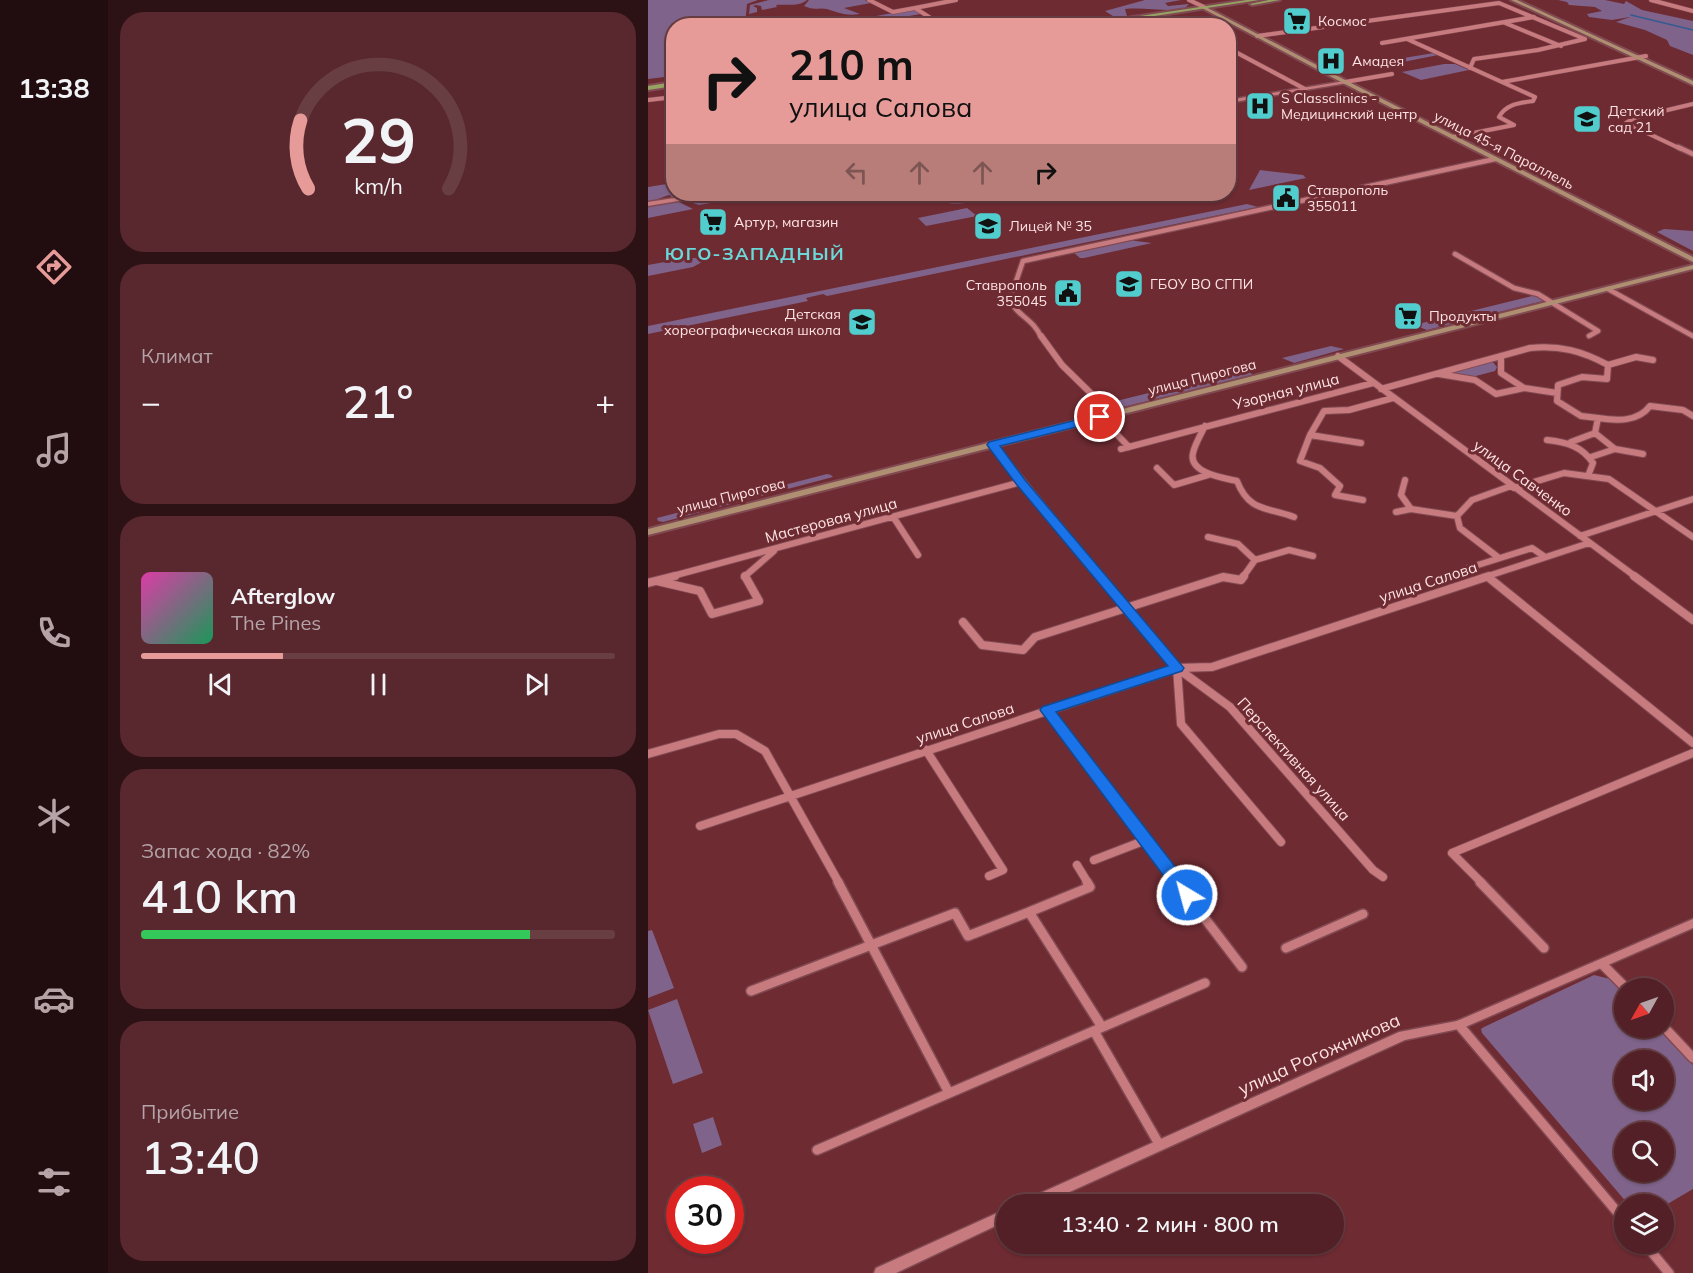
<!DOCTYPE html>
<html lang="ru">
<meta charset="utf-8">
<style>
body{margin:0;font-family:Mulish,sans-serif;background:#58282e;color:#f1f3f6;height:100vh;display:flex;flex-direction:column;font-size:22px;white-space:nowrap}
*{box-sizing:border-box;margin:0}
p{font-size:20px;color:#b5a3a7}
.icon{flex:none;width:33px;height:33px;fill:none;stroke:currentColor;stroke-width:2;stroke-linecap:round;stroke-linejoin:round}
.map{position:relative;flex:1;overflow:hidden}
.details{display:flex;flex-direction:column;gap:12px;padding:12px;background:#2d1215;width:540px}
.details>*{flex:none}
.banner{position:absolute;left:18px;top:18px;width:570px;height:183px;border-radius:24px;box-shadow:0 2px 4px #0004,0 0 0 2px #683e43;background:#e69b98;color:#111;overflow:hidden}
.needle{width:39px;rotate:230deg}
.buttons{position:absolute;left:966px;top:978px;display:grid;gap:12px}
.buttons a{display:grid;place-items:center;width:60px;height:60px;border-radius:50%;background:#522026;box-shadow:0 2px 4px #0004,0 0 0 2px #683e43;font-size:30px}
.speed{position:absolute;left:18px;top:1176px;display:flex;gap:12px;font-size:30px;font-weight:700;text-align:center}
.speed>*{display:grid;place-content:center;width:78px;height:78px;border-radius:50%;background:#522026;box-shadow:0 2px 4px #0004,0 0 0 2px #683e43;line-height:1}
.speed .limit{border:9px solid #d22;background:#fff;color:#111}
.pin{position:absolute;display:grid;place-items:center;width:51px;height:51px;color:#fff;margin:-26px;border:3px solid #fff;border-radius:50%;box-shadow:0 2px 6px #0007}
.me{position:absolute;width:66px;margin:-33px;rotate:323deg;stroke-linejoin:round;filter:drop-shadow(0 0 4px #0008)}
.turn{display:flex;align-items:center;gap:21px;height:126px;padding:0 24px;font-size:27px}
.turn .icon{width:78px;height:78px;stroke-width:2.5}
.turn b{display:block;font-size:42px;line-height:51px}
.lanes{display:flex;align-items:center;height:57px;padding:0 24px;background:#0003;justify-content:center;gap:30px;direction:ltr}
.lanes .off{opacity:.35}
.big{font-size:45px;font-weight:600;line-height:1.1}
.details .tile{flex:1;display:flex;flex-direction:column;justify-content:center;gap:9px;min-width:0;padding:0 21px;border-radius:24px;background:#58282e}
.details .dial{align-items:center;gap:0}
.dial svg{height:156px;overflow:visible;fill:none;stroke:#683e43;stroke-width:7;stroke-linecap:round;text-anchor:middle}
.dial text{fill:#f1f3f6;stroke:none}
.song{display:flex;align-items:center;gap:18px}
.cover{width:72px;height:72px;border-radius:9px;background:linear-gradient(135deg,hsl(320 70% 55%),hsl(150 70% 35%))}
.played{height:6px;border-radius:3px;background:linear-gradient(90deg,#e69b98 30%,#683e43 30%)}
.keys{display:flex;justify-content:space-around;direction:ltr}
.heat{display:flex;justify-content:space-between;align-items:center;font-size:33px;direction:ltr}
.charge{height:9px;border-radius:4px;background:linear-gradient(90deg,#34c759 82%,#683e43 0)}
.trip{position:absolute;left:348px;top:1194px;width:348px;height:60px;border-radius:30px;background:#522026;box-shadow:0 2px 4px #0004,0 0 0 2px #683e43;font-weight:600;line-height:60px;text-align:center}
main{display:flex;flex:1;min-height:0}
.menu{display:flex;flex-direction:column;width:108px;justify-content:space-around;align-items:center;background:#210d0f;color:#b5a3a7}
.menu .icon{width:42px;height:42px}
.menu .current{color:#e69b98}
.menu b{font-size:27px;color:#f1f3f6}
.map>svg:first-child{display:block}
.green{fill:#7f638a;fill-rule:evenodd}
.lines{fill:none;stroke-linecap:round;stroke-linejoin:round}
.stream{stroke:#335b91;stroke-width:1.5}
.minor-far4-casing{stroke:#814a52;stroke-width:5}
.minor-far3-casing{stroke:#814a52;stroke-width:7}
.minor-far2-casing{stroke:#814a52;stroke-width:8}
.minor-far1-casing{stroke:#814a52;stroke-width:10}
.minor-casing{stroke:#814a52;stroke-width:12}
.tertiary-casing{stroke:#814a52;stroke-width:3}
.secondary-casing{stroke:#814a52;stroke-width:4}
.primary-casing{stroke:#814a52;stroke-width:4}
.minor-far4{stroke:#c87b7f;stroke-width:4}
.minor-far3{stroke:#c87b7f;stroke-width:4.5}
.minor-far2{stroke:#c87b7f;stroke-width:6}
.minor-far1{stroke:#c87b7f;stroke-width:8}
.minor{stroke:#c87b7f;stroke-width:9}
.tertiary{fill:#c87b7f;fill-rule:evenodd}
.secondary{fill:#af8f71;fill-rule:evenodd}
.primary{fill:#97a363;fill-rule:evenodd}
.route{fill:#1a73e8;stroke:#114b97;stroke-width:1.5}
.labels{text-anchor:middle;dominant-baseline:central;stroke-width:6;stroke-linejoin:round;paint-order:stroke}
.far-poi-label{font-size:14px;fill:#fee3e4;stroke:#6e2b32;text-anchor:start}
.far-street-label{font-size:14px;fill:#fee3e4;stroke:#6e2b32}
.street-label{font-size:15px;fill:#fee3e4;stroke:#6e2b32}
.far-district-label{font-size:18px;font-weight:bold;letter-spacing:1.5px;fill:#6bd8d9;stroke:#6e2b32}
.near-street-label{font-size:18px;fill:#fee3e4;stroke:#6e2b32}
</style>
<main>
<nav class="menu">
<b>13:38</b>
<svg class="icon current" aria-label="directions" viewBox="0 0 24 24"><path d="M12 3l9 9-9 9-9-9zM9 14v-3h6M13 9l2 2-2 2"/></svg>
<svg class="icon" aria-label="music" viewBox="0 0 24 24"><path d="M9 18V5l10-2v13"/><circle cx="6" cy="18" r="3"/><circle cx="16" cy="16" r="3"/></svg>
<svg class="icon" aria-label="phone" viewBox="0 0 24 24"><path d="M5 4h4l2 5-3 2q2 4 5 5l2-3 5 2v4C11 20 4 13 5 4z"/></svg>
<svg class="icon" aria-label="climate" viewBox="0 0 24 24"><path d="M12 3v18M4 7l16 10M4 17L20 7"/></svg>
<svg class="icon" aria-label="car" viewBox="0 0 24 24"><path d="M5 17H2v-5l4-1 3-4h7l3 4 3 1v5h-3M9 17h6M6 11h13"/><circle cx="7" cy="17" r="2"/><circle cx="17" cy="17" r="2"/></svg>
<svg class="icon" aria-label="filters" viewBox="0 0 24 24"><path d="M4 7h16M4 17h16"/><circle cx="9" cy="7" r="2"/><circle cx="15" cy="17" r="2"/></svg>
</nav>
<section class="details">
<div class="tile dial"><svg viewBox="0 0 100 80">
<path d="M14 69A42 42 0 1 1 86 69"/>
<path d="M14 69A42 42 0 0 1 10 34" stroke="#e69b98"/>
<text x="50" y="56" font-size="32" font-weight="700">29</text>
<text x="50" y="72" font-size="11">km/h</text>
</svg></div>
<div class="tile"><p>Климат</p>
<div class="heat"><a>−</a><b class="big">21°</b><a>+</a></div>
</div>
<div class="tile">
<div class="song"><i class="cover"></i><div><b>Afterglow</b><p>The Pines</p></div></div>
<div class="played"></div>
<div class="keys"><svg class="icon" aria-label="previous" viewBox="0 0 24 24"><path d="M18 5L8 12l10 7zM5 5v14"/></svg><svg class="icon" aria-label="pause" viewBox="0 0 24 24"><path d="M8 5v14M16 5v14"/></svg><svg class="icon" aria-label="next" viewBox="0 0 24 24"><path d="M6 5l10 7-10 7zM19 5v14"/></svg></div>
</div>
<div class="tile"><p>Запас хода · 82%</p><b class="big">410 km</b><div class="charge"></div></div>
<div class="tile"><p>Прибытие</p><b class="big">13:40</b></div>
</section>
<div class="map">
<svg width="1045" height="1273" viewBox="0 0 1045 1273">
<rect width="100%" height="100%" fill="#6e2b32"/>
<!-- green -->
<path class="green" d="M 0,0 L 110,0 L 99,4 L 97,25 L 26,26 L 25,76 L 0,79 Z
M 121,0 L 159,0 C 151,7 138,4 128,5 L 129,7 L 114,10 L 113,6 L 108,5 L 105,6 L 109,8 L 109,12 L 101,14 L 102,5 Z
M 161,0 L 217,0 L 223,3 L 196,8 L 212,14 C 198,16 192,13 179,9 C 170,7 167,11 156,6 Z
M 497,0 L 533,0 L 517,3 L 520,6 L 541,4 L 536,9 C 516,12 497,7 477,9 L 479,16 L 468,18 L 457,11 Z
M 910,0 L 957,0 L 976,4 L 978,1 L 994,10 L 1045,21 L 1045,55 L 1022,46 L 1019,40 L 997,30 L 968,22 L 982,17 L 964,20 L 941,17 L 939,14 L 954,11 L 947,7 L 921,5 L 919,2 Z
M 262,10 L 271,11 L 292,25 L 273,14 L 203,26 L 212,24 L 207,21 L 211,19 Z
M 786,53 L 790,55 L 755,62 L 750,68 L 707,66 Z
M 796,64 L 807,64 L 821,70 L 773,80 L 754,72 Z
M 612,170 L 655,175 L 658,178 L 601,190 Z
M 25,183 L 26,194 L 33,195 L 24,198 L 22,195 C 15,196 8,201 0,202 L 0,187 Z
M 71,194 L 116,194 L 51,205 L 38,201 Z
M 311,194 L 357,194 C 346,199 303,209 294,200 Z
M 29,201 L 45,209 L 0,218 L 0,207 Z
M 599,204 L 610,207 L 179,296 L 175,294 L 158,298 L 160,301 L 0,334 L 0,326 Z
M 319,208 L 329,216 L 278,226 L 270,218 Z
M 1016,229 L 1045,231 L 1045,251 L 1009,232 Z
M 480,240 L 504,243 L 436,258 L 432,258 L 426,253 Z
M 39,258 L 50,258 L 54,262 L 45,267 L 0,276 L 0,265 Z
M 888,295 L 895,298 L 895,301 L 779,330 L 766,325 Z
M 683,346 L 696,349 L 646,363 L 634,358 Z
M 844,361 L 849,367 L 847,371 L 824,377 L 803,374 L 804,372 Z
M 598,369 L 605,375 L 467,409 L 460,403 Z
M 179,474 L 183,475 L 185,477 L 15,522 L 10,521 L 9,518 Z
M 4,930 L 26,988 L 0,998 L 0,931 Z
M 946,975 L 962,979 L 976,994 L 976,1028 L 1009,1028 L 1045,1065 L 1045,1189 L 1016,1206 L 980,1204 L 834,1033 L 833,1029 L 836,1027 ZM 976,1060 L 1016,1060 L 1016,1100 L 976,1100 ZM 976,1132 L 1016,1132 L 1016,1172 L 976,1172 Z
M 29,999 L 55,1073 L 25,1084 L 0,1010 Z
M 65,1117 L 74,1145 L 54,1153 L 45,1124 Z"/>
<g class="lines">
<!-- stream -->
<path class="stream" d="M 983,15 L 1045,30"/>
<!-- minor-far4 casing -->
<g class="minor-far4-casing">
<path id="minor-far4" d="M 221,0 L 245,12 L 267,8 L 295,26
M 541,0 L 556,7
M 1003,0 L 1045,11
M 267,8 L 308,0
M 857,23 L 913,46
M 609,36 L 851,3 L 937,39
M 759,39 L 887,97 L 885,101 C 871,103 858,104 851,117 L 866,125 L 805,137
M 734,43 L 886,17
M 580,48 L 657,89
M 822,68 L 826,59 L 890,50 L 937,39
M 697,82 L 744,74
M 854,82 L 998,56
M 0,100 L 26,97
M 1033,149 L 978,123 L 986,118 L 1045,104"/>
</g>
<!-- minor-far3 casing -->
<g class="minor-far3-casing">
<path id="minor-far3" d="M 1030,147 L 1045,154
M 807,254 L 866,288 L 890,294 L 950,331 L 941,336
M 960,289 L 1045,336
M 393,337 C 386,319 367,315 362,299 L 375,261 L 847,159"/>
</g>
<!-- minor-far2 casing -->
<g class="minor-far2-casing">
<path id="minor-far2" d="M 393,336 L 414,365 L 464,414
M 690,356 L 988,577
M 853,357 L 853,373 L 876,388 L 909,393
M 791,374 L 827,380 L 848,394 L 876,388
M 733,389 L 882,348 C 912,345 934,351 960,365
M 452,417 L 481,447
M 950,418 L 933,416 L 909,401 L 910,385 L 934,377 L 959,379 L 960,365 L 988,357 L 1005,360
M 557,426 C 553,434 547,444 545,453 C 540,473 576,478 589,481 C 601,512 619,507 646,517
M 947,433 L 967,449
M 662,435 L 713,443
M 899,440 C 918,442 934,446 945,463 L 940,476
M 923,442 L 947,433 L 950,418 C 969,421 990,422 1002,406 L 1035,410 L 1045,416
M 345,445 L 453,577
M 473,449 L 725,383
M 943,457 L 967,449 L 995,454
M 509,468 L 526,485 L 560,475
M 757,480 L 753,495 L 763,509
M 866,488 L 916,473 L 961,479 L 1045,537
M 715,500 L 687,495 L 692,486 L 672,468 L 652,461 L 662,435 L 676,411 L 701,410 L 745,398
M 748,512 L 763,509 L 809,516
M 246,518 L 270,555
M 932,536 L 1045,499
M 560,537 L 590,544 L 607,560
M 851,558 L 812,528 L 809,516 L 824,500 L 863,486
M 607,560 L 641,550 L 665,556
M 814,570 L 884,548 L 897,557
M 21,577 L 373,482
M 96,577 L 126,551
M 574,577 L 577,577
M 595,577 L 607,560
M 837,577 L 941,543"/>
</g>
<!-- minor-far1 casing -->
<g class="minor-far1-casing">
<path id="minor-far1" d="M 452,576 L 529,668 L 582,707 L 725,870 L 735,877
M 986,576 L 1045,620
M 840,577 L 1045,743
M 9,581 L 52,591 L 64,614 L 111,601 L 97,576
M 0,583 L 27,576
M 315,622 L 334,645 L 375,650 L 387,637 L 575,577 L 593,580 L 596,576
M 529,668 L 533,724 L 633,842
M 399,710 L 531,883
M 278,750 L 355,870 L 341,876
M 0,754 L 71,734 L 88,734 L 117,751 L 191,883
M 52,826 L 529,668 L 564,667 L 841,576
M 446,860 L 498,840
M 429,865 L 440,883
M 834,883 L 804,853 L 1045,753"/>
</g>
<!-- minor casing -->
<g class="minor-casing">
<path id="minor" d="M 190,882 L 301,1093
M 439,882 L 442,887 L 381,912 L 454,1027
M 529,882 L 594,967
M 832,882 L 896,948
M 638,948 L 715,914
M 954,964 L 978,988
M 103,991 L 307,913 L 320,936 L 381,912
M 811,1025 L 976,1220
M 1016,1027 L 1045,1058
M 446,1031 L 511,1144
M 169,1150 L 557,983
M 997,1244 L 1021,1273"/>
</g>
<!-- tertiary casing -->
<g class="tertiary-casing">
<path id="tertiary" d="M 697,81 L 699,81 L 699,83 L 580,103 L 580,100 Z
M 53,194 L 63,194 L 60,196 L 0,206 L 0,202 Z
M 1045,919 L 1045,928 L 815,1028 L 757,1040 L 395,1204 L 375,1204 L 377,1200 L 751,1032 L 809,1021 Z
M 358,1209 L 358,1221 L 248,1273 L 226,1273 L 228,1268 Z"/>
</g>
<!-- secondary casing -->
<g class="secondary-casing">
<path id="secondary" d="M 863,0 L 869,0 L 1045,81 L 1045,85 Z
M 556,6 L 699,81 L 1045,257 L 1045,262 L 695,83 L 554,8 Z
M 1045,265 L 1045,269 L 0,535 L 0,529 Z"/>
</g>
<!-- primary casing -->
<g class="primary-casing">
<path id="primary" d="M 599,0 L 611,0 L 441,26 L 425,26 Z
M 621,0 L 632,0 L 604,5 L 602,4 Z
M 26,82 L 26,86 L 0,90 L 0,86 Z"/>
</g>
<!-- minor-far4 -->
<use href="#minor-far4" class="minor-far4"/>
<!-- minor-far3 -->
<use href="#minor-far3" class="minor-far3"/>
<!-- minor-far2 -->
<use href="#minor-far2" class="minor-far2"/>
<!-- minor-far1 -->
<use href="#minor-far1" class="minor-far1"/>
<!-- minor -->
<use href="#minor" class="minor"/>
<!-- tertiary -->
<use href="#tertiary" class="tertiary"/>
<!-- secondary -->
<use href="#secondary" class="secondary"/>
<!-- primary -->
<use href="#primary" class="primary"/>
</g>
<!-- route -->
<path class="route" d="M 452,414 L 456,415 L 456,420 L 352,446 L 377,480 L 536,668 L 534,671 L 408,712 L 545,890 L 547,895 L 545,899 L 533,899 L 392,710 L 394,707 L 520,666 L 369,485 L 339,445 L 341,442 Z"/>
<!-- icons -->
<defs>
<g id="supermarket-square" transform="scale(1.5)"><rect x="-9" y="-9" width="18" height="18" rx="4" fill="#52cdce" stroke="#6e2b32"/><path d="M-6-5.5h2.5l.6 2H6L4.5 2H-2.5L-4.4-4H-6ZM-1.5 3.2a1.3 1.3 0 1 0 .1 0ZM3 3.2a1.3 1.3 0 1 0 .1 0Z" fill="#111"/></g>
<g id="hospital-square" transform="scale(1.5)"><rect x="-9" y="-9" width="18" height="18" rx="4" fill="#52cdce" stroke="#6e2b32"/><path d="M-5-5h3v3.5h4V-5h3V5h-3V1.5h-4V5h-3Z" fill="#111"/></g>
<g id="school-square" transform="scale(1.5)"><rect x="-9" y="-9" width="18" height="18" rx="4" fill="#52cdce" stroke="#6e2b32"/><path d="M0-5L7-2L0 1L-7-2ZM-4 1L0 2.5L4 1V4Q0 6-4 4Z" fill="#111"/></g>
<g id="civic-square" transform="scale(1.5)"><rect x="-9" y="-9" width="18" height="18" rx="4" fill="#52cdce" stroke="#6e2b32"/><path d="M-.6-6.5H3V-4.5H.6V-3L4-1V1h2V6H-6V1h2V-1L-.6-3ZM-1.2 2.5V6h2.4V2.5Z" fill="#111"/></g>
<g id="university-square" transform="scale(1.5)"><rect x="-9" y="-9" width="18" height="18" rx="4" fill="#52cdce" stroke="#6e2b32"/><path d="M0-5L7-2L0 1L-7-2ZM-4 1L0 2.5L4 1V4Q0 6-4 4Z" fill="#111"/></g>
</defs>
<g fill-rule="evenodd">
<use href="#supermarket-square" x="649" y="21"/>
<use href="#hospital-square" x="683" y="61"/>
<use href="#hospital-square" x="612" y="106"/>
<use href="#school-square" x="939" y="119"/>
<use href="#civic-square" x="638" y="198"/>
<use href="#supermarket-square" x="65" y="222"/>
<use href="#school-square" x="340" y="226"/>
<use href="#university-square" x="481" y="284"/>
<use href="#civic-square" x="420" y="293"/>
<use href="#supermarket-square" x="760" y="316"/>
<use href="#school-square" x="214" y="322"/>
</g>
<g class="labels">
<!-- far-poi labels -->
<g class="far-poi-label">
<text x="670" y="21">Космос</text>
<text x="704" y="61">Амадея</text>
<text x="633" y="98">S Classclinics -<tspan x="633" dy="16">Медицинский центр</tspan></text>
<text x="960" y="111">Детский<tspan x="960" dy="16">сад 21</tspan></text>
<text x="659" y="190">Ставрополь<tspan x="659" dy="16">355011</tspan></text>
<text x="86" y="222">Артур, магазин</text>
<text x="361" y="226">Лицей № 35</text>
<text x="502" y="284">ГБОУ ВО СГПИ</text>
<text x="399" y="285" text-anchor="end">Ставрополь<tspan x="399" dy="16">355045</tspan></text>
<text x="193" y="314" text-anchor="end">Детская<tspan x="193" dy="16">хореографическая школа</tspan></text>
<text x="781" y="316">Продукты</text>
</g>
<!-- far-street labels -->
<g class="far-street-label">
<text transform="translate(856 150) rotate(27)">улица 45-я Параллель</text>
<text transform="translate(554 377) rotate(-14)">улица Пирогова</text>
<text transform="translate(83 496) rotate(-14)">улица Пирогова</text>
</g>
<!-- street labels -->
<g class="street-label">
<text transform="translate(638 391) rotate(-14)">Узорная улица</text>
<text transform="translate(875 478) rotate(36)">улица Савченко</text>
<text transform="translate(183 520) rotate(-15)">Мастеровая улица</text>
<text transform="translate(780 582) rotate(-18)">улица Салова</text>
<text transform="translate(317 723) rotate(-18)">улица Салова</text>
<text transform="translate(646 759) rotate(48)">Перспективная улица</text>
</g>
<!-- far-district labels -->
<g class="far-district-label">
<text x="107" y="253">ЮГО-ЗАПАДНЫЙ</text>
</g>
<!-- near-street labels -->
<g class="near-street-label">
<text transform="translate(671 1054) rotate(-24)">улица Рогожникова</text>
</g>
</g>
</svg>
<div class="buttons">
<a><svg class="needle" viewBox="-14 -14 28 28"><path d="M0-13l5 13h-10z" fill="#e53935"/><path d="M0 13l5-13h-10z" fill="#b5a3a7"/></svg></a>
<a><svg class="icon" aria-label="sound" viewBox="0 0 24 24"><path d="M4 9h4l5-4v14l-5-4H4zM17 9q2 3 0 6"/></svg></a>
<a><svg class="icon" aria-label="search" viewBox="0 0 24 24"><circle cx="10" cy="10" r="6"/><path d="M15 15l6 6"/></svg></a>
<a><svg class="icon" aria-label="layers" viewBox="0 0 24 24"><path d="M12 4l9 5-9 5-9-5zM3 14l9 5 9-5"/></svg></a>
</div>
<div class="speed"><div class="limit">30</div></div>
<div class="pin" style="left:452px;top:417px;background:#d93025"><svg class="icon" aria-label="arrive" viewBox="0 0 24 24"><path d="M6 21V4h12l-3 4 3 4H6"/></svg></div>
<svg class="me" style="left:539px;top:895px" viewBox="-20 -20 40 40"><circle r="17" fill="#1a73e8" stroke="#fff" stroke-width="3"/><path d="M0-11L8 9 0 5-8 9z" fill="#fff"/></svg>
<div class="trip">13:40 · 2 мин · 800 m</div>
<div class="banner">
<div class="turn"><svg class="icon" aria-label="right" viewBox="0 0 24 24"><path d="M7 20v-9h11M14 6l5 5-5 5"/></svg><div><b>210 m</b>улица Салова</div></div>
<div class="lanes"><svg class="icon off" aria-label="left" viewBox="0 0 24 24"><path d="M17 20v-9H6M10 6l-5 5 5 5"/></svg><svg class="icon off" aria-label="ahead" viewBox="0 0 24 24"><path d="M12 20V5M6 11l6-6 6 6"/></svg><svg class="icon off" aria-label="ahead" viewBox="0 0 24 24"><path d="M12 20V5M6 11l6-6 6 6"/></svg><svg class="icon" aria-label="right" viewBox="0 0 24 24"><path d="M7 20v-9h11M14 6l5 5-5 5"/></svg></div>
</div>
</div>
</main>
